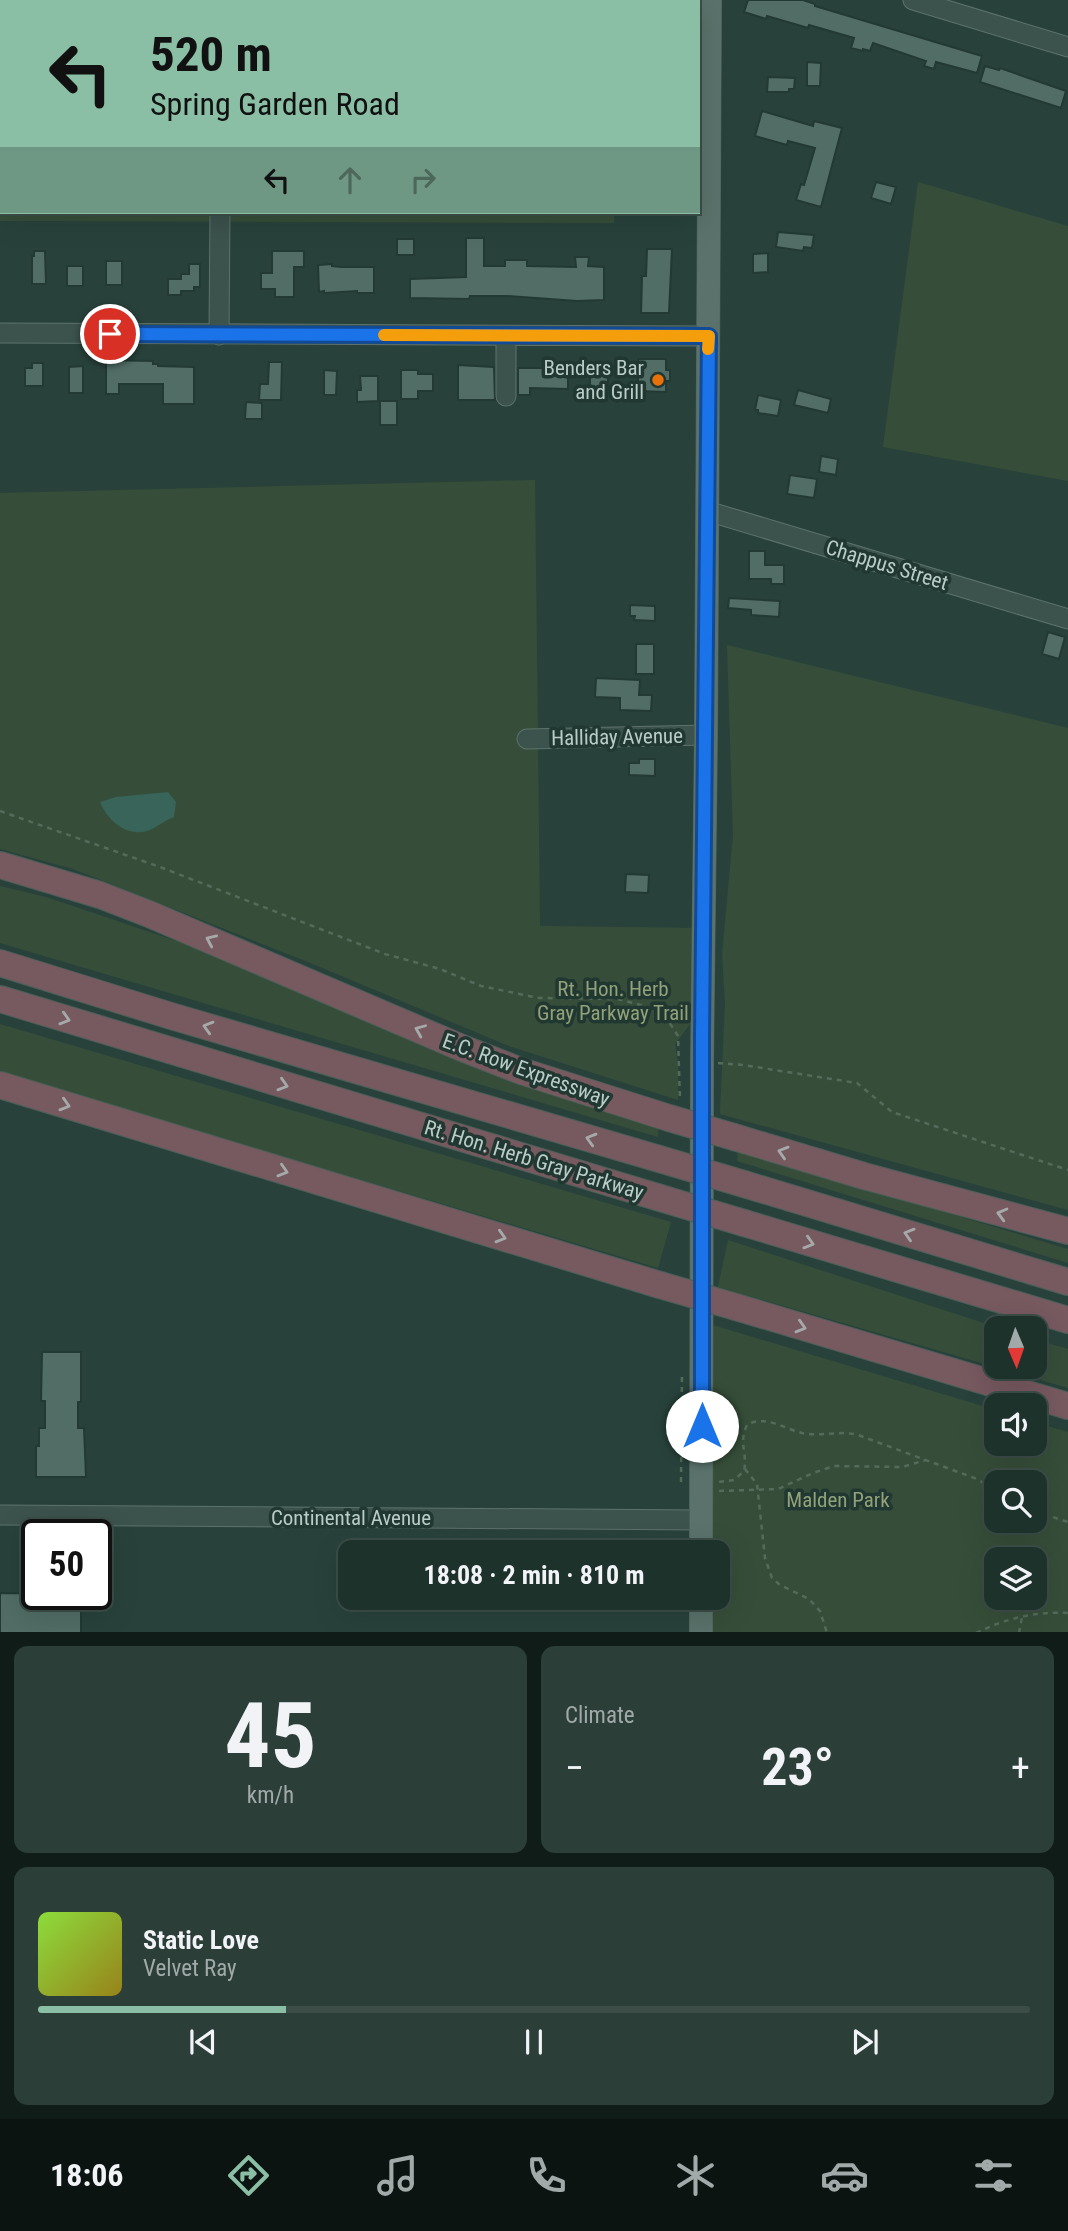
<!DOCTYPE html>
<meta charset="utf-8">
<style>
body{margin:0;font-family:"Roboto Condensed",sans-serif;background:#2b3e38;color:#f1f3f6;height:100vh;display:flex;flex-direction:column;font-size:26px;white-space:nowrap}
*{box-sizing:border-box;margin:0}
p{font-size:23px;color:#a1aaa9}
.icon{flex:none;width:38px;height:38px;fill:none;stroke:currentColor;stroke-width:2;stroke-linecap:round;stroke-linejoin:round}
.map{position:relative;height:1632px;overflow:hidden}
.side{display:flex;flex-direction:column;gap:14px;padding:14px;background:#101c18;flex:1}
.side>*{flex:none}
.guide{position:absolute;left:0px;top:0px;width:700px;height:214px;box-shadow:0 7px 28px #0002,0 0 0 2px #3c4d48;background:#8abfa5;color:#111;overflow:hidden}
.needle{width:46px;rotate:178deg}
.tools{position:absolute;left:984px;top:1316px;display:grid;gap:14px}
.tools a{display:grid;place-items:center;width:63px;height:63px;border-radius:14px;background:#1e322c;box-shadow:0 7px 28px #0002,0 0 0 2px #3c4d48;font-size:35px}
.speed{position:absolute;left:21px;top:1519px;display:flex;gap:14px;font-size:35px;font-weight:700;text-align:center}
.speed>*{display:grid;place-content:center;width:91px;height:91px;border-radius:50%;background:#1e322c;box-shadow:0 7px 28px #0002,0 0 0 2px #3c4d48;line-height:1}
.speed .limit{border:4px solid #111;border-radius:10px;background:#fff;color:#111}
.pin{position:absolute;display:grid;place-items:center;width:60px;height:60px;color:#fff;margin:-30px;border:4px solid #fff;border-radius:50%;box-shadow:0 2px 7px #0007}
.me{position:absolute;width:77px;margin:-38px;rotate:0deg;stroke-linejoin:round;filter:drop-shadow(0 0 5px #0008)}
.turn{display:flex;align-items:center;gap:24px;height:147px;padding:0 35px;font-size:32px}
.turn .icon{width:91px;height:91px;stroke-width:2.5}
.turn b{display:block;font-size:49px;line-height:60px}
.lanes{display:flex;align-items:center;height:66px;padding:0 35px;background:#0003;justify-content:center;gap:35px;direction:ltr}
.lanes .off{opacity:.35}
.big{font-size:52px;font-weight:700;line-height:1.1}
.side .tile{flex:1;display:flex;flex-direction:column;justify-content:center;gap:10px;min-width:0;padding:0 24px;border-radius:14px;background:#2b3e38}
.side .dial{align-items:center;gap:0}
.dial b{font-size:91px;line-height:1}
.song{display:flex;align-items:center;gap:21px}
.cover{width:84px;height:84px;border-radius:10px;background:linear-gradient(135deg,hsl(90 70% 55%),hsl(50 70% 35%))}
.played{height:7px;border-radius:4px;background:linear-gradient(90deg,#8abfa5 25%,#3c4d48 25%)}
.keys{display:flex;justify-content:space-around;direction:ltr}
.heat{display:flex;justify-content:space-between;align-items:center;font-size:38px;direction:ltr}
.side .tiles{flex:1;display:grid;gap:14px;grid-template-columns:1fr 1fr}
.tile:last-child{grid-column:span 2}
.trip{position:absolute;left:338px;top:1540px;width:392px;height:70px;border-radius:14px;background:#1e322c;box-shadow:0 7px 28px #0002,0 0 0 2px #3c4d48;font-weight:700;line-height:70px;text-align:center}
.dock{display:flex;height:112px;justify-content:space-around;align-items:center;background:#0c1412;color:#a1aaa9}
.dock .icon{width:49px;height:49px}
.dock .current{color:#8abfa5}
.dock b{font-size:32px;color:#f1f3f6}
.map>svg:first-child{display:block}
.green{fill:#364e39;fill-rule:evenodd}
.water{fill:#396459}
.building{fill:#516d66;stroke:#233933;stroke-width:2}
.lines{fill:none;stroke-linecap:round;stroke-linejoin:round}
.minor-casing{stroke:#5d726c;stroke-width:21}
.major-casing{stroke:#495e58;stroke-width:24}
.highway-casing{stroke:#4a5f59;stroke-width:28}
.path{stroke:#546b5b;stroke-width:2.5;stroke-dasharray:5 5;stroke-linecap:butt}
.minor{stroke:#3c524c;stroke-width:19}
.major{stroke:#5a726b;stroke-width:23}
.highway{stroke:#775960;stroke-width:26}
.highway-bridge-casing{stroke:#4a5f59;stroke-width:28;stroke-linecap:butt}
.highway-bridge{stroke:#775960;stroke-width:26}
.oneway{stroke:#a5aaa8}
.route-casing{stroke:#114b97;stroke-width:18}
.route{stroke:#1a73e8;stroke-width:12}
.slow{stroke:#f59e0b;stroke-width:12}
.food-dot{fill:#e8710a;stroke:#213731;stroke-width:2.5}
.labels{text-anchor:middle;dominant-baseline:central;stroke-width:7;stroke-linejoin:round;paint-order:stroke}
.poi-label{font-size:21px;fill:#b9ccc7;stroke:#213731;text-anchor:end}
.street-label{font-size:21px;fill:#b9ccc7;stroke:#213731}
.park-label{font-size:21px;fill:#91a178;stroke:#213731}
</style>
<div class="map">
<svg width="1068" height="1633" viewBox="0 0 1068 1633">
<rect width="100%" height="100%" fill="#28423b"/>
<!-- green -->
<path class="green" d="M 0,0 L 615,0 L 615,2 L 2,2 L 2,212 L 614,212 L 614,223 L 0,221 Z
M 918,182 L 1068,226 L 1068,481 L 883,447 Z
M 535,480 L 540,926 L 703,928 L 702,1008 L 675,1044 L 678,1064 L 678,1100 L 509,1046 L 308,962 L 73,869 L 0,849 L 0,493 Z
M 727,645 L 1068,728 L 1068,1210 L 720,1114 L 725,1002 L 722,955 L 733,835 Z
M 0,886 L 46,897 L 230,959 L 359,1018 L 521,1082 L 659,1123 L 658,1137 L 0,943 Z
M 0,1024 L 671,1222 L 658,1268 L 0,1072 Z
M 738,1150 L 1068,1249 L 1068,1263 L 737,1161 Z
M 728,1240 L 999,1328 L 996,1328 L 996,1367 L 1034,1367 L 1034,1339 L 1068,1349 L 1068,1388 L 718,1287 Z
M 706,1323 L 996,1410 L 996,1444 L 1034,1444 L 1034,1422 L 1068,1432 L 1068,1632 L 703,1633 L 703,1598 L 718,1598 L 718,1552 L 704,1552 ZM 996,1482 L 1034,1482 L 1034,1521 L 996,1521 ZM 996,1559 L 1034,1559 L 1034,1598 L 996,1598 Z"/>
<!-- water -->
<path class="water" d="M 168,792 L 176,802 L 174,817 C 166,820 161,824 154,828 C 131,841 108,822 100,802 L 116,797 Z"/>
<!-- building -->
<path class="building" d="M 748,0 L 803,0 L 815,4 L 815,6 L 982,56 L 977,73 L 936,62 L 934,69 L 924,66 L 926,61 L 873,43 L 870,51 L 863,49 L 863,51 L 851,48 L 854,38 L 809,25 L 808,28 L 767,16 L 766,19 L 744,12 Z
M 807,62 L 821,63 L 820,86 L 807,86 Z
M 985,66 L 999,70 L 1000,68 L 1066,91 L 1061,108 L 980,82 Z
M 768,77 L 795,78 L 794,89 L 789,89 L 789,92 L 767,92 Z
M 762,111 L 813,126 L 814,121 L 842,128 L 821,207 L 796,200 L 801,184 L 804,185 L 815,148 L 788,141 L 787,145 L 755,136 Z
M 876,182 L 896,187 L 891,204 L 871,198 Z
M 778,232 L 814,235 L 812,248 L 804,247 L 803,251 L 776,247 Z
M 466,238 L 484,238 L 484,266 L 505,266 L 505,260 L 527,260 L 527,266 L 576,267 L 575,257 L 589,257 L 588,266 L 604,267 L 604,300 L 577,301 L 507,296 L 470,296 L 469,299 L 410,298 L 410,279 L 466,277 Z
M 397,239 L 414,239 L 414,255 L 397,255 Z
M 647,249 L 672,249 L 669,313 L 641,313 L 642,276 L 646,276 Z
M 34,251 L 45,251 L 46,284 L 32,284 L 32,256 L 34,256 Z
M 272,251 L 304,251 L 304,267 L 294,267 L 294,297 L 275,297 L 275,289 L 261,289 L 261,273 L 272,273 Z
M 768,253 L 768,272 L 753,273 L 753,254 Z
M 106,261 L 122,261 L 122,285 L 106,285 Z
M 189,264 L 200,264 L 200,287 L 194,287 L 194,291 L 181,291 L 181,295 L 168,295 L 168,279 L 181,279 L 181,274 L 189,274 Z
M 332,264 L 332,266 L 342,267 L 374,267 L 374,293 L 357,293 L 357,291 L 324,293 L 324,291 L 319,292 L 318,265 Z
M 67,266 L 83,266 L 83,286 L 67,286 Z
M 638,359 L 666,359 L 666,370 L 670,370 L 670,381 L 666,381 L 666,392 L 638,391 Z
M 106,360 L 153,361 L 153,364 L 158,364 L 158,366 L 194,367 L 194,404 L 163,404 L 163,384 L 119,384 L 119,394 L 106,394 Z
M 269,362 L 282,362 L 281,400 L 259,400 L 260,384 L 268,384 Z
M 32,363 L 43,363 L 43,386 L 25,386 L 25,368 L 32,368 Z
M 458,365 L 494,367 L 495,400 L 458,400 Z
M 83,366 L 83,393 L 69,393 L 69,367 Z
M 518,368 L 568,368 L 568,389 L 530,388 L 530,395 L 518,395 Z
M 324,370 L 337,371 L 336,395 L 324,395 Z
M 401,370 L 418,370 L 418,374 L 433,374 L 433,391 L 418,391 L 418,399 L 401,399 Z
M 590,374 L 608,374 L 608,390 L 594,390 L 594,386 L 590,386 Z
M 360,376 L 378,376 L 378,401 L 357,402 L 357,390 L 361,390 Z
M 798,390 L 831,399 L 828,413 L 794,405 Z
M 758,395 L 781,400 L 778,416 L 758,413 L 758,410 L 755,410 Z
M 380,401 L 397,401 L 397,425 L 380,425 Z
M 246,402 L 262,403 L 262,419 L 245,419 Z
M 821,456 L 838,459 L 836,475 L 819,472 Z
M 790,475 L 817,479 L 814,498 L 787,494 Z
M 749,551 L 765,551 L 765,565 L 784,565 L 784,584 L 771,584 L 771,579 L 749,579 Z
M 729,598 L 780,601 L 779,617 L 751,615 L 751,610 L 728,608 Z
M 630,605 L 655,606 L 655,621 L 634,620 L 635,616 L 630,616 Z
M 1048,632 L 1065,637 L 1059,659 L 1042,654 Z
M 636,644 L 654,644 L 654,674 L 636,674 Z
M 596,678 L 640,680 L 639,695 L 652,695 L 651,711 L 620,710 L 620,698 L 595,697 Z
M 639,759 L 655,759 L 655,776 L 629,775 L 629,763 L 639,763 Z
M 626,874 L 649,875 L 648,893 L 625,892 Z
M 42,1352 L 81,1352 L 81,1402 L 78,1402 L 78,1428 L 84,1428 L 86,1477 L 36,1477 L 36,1446 L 39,1446 L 39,1428 L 45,1428 L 45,1401 L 41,1401 Z
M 0,1593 L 61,1594 L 61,1599 L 81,1599 L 81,1633 L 0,1633 Z"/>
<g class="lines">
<!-- minor casing -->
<g class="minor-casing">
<path id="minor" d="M 913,0 L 1068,47
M 0,333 L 709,336
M 219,335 L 220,212
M 506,396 L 506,336
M 707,511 L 1068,619
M 527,739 L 706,735
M 0,1515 L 701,1520"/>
</g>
<!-- major casing -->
<g class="major-casing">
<path id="major" d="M 701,1552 L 702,1062 L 706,735 L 710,0
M 701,1633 L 701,1598"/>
</g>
<!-- highway casing -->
<g class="highway-casing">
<path id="highway" d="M 0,865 L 100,895 L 149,914 L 462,1048 L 521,1071 L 669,1118
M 0,963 L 171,1016 L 656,1158
M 0,999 L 657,1197
M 0,1085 L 660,1285
M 734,1137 L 864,1176 L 1068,1231
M 744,1184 L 1068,1282
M 744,1223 L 1068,1320
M 736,1307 L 1068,1406"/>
</g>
<!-- path -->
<path class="path" d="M 0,811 L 160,867 L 385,954 L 440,969 L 481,986 L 539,998 L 617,999 L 649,1007 L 664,1014 L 678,1036 L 680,1101
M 664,1014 L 672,1010 L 684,1009
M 718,1063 L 743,1065 L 857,1083 L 892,1112 L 1068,1170
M 745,1469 L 757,1484 L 765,1558 L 772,1578 L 780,1585 L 809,1599 L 820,1611 L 827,1633
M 681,1482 L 682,1373
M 719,1482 L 734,1480 L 744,1471 C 748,1453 738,1444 747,1425 C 764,1414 785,1429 802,1433 C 821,1437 840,1430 858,1435 L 977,1479 L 985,1484 L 996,1494
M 719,1491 L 778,1489 L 813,1473 L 834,1466 L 902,1467 L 926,1460
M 1034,1511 L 1068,1522
M 976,1633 C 1005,1619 1035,1611 1068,1613
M 1019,1633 L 1022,1617"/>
<!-- minor -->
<use href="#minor" class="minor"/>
<!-- major -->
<use href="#major" class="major"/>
<!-- highway -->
<use href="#highway" class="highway"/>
<!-- highway-bridge casing -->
<g class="highway-bridge-casing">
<path id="highway-bridge" d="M 669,1118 L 734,1137
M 656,1158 L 744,1184
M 657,1197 L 744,1223
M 660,1285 L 736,1307"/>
</g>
<!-- highway-bridge -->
<use href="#highway-bridge" class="highway-bridge"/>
</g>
<!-- one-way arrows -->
<defs><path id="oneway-chevron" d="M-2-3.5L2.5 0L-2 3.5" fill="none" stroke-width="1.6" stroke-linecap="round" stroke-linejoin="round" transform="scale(1.75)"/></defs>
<g class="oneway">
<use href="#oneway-chevron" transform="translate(211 940) rotate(-156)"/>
<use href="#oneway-chevron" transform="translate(65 1019) rotate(17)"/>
<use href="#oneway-chevron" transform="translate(208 1027) rotate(-164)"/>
<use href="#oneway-chevron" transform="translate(420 1030) rotate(-157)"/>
<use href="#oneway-chevron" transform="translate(283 1085) rotate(17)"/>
<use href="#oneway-chevron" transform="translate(65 1105) rotate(17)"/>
<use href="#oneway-chevron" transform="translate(591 1139) rotate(-164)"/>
<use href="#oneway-chevron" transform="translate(783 1152) rotate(-163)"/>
<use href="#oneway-chevron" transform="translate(283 1171) rotate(17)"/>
<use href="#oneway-chevron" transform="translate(1002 1214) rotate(-165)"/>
<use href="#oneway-chevron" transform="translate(909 1234) rotate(-163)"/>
<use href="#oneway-chevron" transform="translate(501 1237) rotate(17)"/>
<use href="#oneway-chevron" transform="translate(809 1243) rotate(17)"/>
<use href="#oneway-chevron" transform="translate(801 1327) rotate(17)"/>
</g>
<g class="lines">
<!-- route casing -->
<g class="route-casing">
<path id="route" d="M 110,334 L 709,336 L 702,1035 L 702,1426"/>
</g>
<!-- route -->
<use href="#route" class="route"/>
<!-- slow -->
<path class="slow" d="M 384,335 L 709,336 L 708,349"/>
</g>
<!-- markers -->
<circle class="food-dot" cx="658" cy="380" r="7"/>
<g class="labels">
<!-- poi labels -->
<g class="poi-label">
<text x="644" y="368">Benders Bar<tspan x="644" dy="24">and Grill</tspan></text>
</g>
<!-- street labels -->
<g class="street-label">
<text transform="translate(887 565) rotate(17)">Chappus Street</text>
<text transform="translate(617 737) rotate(-1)">Halliday Avenue</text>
<text transform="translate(526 1070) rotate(20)">E.C. Row Expressway</text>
<text transform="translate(534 1160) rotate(17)">Rt. Hon. Herb Gray Parkway</text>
<text x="351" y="1518">Continental Avenue</text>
</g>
<!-- park labels -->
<g class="park-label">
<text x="613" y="989">Rt. Hon. Herb<tspan x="613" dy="24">Gray Parkway Trail</tspan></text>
<text x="838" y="1500">Malden Park</text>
</g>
</g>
</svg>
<div class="tools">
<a><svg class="needle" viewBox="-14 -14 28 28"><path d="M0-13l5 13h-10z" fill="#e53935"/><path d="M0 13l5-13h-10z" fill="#a1aaa9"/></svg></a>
<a><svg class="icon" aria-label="sound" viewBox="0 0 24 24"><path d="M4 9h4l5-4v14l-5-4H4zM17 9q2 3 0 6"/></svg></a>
<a><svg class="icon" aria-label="search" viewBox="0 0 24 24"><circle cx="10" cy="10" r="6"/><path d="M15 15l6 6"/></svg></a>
<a><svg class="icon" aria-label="layers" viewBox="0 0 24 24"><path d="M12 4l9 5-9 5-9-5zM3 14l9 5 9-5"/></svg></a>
</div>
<div class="speed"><div class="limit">50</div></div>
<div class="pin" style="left:110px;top:334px;background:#d93025"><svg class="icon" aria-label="arrive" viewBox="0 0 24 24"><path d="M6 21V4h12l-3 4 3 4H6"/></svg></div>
<svg class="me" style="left:702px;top:1426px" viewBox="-20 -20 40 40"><circle r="19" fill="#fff"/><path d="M0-13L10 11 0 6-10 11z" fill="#1a73e8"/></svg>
<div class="trip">18:08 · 2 min · 810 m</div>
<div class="guide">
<div class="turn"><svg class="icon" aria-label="left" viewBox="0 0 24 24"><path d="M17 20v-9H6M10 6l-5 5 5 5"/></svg><div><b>520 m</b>Spring Garden Road</div></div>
<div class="lanes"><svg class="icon" aria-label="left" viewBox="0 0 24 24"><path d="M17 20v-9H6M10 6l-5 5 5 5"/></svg><svg class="icon off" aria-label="ahead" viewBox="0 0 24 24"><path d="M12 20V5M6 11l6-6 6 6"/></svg><svg class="icon off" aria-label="right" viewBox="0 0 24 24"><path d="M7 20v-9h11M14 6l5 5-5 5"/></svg></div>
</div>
</div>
<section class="side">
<div class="tiles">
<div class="tile dial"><b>45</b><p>km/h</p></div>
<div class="tile"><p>Climate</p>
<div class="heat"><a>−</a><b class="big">23°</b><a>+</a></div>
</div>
<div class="tile">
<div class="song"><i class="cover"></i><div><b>Static Love</b><p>Velvet Ray</p></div></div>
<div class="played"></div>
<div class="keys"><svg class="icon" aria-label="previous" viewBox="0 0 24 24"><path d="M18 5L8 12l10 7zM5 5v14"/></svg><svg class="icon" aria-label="pause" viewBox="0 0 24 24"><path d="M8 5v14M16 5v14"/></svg><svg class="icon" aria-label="next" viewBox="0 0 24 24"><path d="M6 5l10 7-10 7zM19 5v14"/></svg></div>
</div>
</div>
</section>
<nav class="dock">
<b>18:06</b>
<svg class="icon current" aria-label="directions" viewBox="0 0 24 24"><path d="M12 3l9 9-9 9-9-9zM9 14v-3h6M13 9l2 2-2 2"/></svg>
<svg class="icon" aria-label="music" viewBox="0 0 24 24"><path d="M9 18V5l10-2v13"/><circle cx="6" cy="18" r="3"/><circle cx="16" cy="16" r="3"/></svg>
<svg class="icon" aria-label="phone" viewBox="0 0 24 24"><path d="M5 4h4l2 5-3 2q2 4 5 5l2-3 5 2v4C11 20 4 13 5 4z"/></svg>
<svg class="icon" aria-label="climate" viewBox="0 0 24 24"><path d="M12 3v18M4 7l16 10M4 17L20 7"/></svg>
<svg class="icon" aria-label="car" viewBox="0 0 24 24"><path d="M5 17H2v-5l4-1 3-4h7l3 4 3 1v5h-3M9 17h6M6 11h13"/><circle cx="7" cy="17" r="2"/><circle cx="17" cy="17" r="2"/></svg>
<svg class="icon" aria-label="filters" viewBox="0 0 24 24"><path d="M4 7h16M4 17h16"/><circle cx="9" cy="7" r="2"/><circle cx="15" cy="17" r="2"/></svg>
</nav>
